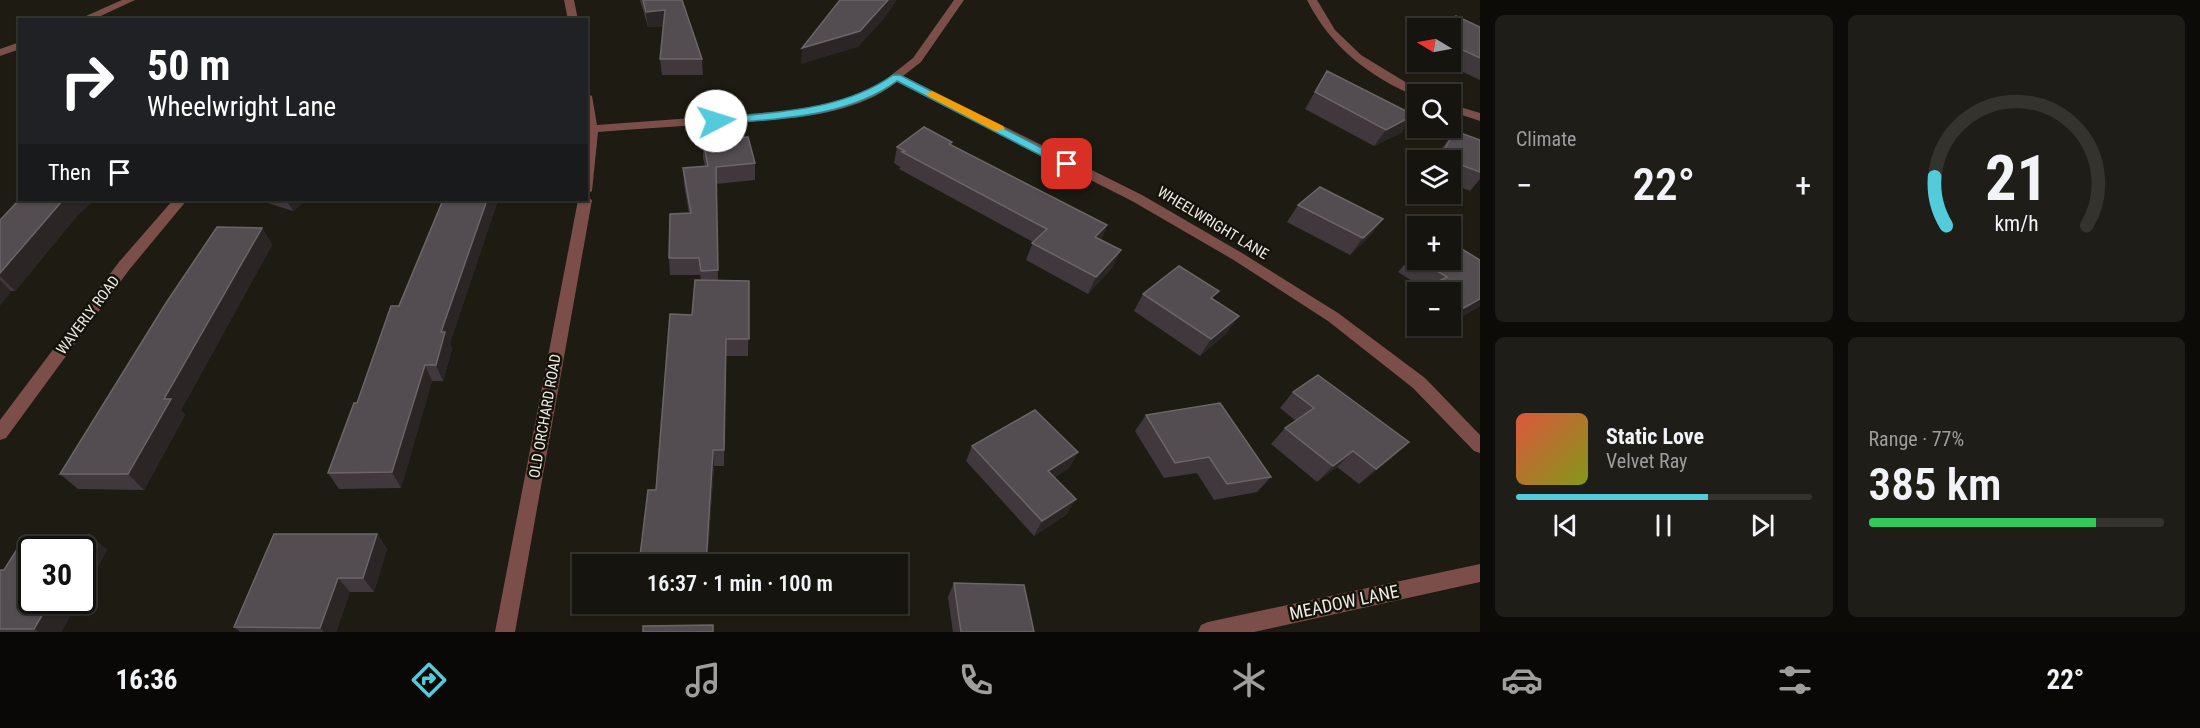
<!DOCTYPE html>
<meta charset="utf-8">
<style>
body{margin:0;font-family:"Roboto Condensed",sans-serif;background:#1f1d17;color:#f1f3f6;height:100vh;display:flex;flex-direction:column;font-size:22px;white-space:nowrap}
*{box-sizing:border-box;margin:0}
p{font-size:20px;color:#9e9e9e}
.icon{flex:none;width:33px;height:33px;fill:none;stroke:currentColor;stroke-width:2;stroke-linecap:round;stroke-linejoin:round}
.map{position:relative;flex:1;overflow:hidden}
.details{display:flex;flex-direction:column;gap:15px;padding:15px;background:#0c0b08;width:720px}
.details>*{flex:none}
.banner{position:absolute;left:18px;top:18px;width:570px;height:183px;border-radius:0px;box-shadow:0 2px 4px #0004,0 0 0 2px #35332e;background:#202124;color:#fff;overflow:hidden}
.needle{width:39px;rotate:280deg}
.tools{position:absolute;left:1407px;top:18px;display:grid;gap:12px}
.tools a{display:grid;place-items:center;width:54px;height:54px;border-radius:0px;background:#16140e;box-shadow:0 2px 4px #0004,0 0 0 2px #35332e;font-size:30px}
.speed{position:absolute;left:18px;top:536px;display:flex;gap:12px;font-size:30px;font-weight:700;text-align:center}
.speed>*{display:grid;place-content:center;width:78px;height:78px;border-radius:50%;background:#16140e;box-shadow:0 2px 4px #0004,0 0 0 2px #35332e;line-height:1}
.speed .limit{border:3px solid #111;border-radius:9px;background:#fff;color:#111}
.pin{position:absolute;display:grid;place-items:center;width:51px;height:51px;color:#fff;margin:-26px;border-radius:12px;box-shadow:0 3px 9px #0006}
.me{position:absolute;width:66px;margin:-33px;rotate:85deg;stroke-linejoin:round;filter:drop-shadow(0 0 4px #0008)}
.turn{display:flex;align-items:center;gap:21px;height:126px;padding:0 30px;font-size:27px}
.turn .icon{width:78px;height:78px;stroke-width:2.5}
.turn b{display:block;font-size:42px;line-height:51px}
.then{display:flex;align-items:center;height:57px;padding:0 30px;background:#0003;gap:12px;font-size:22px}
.big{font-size:45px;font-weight:600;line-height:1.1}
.details .widget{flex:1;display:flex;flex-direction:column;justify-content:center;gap:9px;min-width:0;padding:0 21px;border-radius:9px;background:#1f1d17}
.details .dial{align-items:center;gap:0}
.dial svg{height:156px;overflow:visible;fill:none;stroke:#35332e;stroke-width:7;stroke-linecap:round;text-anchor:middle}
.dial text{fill:#f1f3f6;stroke:none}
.song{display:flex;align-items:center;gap:18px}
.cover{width:72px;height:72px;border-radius:9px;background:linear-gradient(135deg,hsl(10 70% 55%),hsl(70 70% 35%))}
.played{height:6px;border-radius:3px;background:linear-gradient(90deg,#53cbdb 65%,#35332e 65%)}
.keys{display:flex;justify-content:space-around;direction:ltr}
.heat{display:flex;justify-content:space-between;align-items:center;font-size:33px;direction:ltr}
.charge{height:9px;border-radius:4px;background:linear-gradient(90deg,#34c759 77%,#35332e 0)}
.details .tiles{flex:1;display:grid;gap:15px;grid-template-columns:repeat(2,1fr)}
.trip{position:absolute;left:572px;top:554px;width:336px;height:60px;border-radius:0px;background:#16140e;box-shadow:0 2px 4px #0004,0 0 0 2px #35332e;font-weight:600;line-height:60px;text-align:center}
.menu{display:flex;height:96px;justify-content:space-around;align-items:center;background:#090806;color:#9e9e9e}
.menu .icon{width:42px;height:42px}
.menu .selected{color:#53cbdb}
.menu b{font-size:27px;color:#f1f3f6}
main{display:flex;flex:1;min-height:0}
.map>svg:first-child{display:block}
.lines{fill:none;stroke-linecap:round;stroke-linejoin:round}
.street{fill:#7c4e4a;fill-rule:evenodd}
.wall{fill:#41383e}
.shaded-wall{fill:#2b2525}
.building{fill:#534c50;stroke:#6c6567;stroke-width:1.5}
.route{fill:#53cbdb;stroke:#36848e;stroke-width:1.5}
.slow{fill:#f59e0b}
.labels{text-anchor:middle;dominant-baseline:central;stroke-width:5;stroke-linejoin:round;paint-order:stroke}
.street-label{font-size:15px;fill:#edebe5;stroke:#151209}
.near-street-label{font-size:18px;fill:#edebe5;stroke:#151209}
</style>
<main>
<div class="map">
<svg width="1480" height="632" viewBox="0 0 1480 632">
<rect width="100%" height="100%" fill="#1e1b12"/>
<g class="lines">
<!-- street -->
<path class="street" d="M 122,0 L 135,0 L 92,20 L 77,20 Z
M 564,0 L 574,0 L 578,20 L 568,20 Z
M 954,0 L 964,0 L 921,62 L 903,76 L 1142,195 L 1242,253 L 1338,313 L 1425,378 L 1480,435 L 1480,453 L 1474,451 L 1413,388 L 1328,321 L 1232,259 L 1132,201 L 897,82 C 849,120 775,119 716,124 C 677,126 637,129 598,132 L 592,191 L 586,195 L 586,93 L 592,96 L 597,125 L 787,111 L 831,103 L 875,88 L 913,58 Z
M 1307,0 L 1317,0 L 1335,30 L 1361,55 L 1425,94 L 1418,94 L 1418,97 C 1370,78 1330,46 1307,0 Z
M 20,42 L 20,49 L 0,56 L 0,49 Z
M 1450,104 L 1480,113 L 1480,121 L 1450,111 Z
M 586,196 L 592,200 L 515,632 L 495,632 L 578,200 L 586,200 Z
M 173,200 L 187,200 L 129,270 L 6,438 L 0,440 L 0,420 L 119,262 Z
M 1480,564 L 1480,582 L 1254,632 L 1198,632 L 1201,625 L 1208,622 Z"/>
</g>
<!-- wall -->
<path class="wall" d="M 640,0 L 682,0 L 702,59 L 703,75 L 662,75 L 660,59 L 664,26 L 648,27 Z
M 1480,27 L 1480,80 L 1442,62 L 1450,62 L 1450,28 Z
M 1418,33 L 1418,50 L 1409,45 Z
M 1327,71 L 1402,132 L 1374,146 L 1305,109 Z
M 1455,131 L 1480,140 L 1480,179 L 1470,191 L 1450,183 L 1450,160 L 1435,160 L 1442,148 Z
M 703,141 L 755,163 L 755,180 L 716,184 L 718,281 L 749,281 L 748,356 L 726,356 L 724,466 L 714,466 L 707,564 L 639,564 L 656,490 L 692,315 L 701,280 L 700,275 L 670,275 L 669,258 L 689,213 L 684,185 L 683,168 L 705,166 L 703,158 Z
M 952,142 L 951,146 L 1107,225 L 1101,240 L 1113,267 L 1088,294 L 1026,260 L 1033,242 L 899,169 L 900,167 L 894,163 L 897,147 Z
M 258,200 L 307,200 L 293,211 Z
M 440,200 L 498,200 L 450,343 L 452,349 L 443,381 L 432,381 L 401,488 L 339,489 L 328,473 L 441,203 Z
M 1298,205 L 1383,219 L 1370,236 L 1350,255 L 1287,222 Z
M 77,216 L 15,291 L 11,291 L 0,305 L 0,220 Z
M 262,228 L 272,245 L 181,410 L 185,415 L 144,490 L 78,489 L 60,474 Z
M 1418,252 L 1418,260 L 1480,260 L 1480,306 L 1450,323 L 1450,292 L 1422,292 L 1425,289 L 1398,272 L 1413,255 Z
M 1143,294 L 1213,300 L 1227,333 L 1200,356 L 1134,311 Z
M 1418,298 L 1418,307 L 1412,304 Z
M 1293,392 L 1392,458 L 1359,484 L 1337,467 L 1317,482 L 1271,444 L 1285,428 L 1296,421 L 1280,408 Z
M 1146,415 L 1271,477 L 1257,492 L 1214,500 L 1197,473 L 1164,478 L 1135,431 Z
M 972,446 L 1078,452 L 1069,468 L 1055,477 L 1067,514 L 1034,536 L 966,461 Z
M 377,534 L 387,549 L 374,592 L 350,592 L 336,632 L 240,632 L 234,627 Z
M 26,535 L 89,535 L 107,550 L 82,594 L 82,549 L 32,549 L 32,600 L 79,600 L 61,632 L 0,632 L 0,570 L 4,570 Z
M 954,583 L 1034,632 L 953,632 L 948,597 Z"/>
<!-- shaded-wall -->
<path class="shaded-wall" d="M 888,0 L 897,0 L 884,19 L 858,47 L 801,64 L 802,48 Z
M 665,10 L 666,25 L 648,27 L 646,12 Z
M 1414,115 L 1402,132 L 1374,146 L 1386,130 Z
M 63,200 L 95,200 L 77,216 L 15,291 L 0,276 L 0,273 Z
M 286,200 L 307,200 L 293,211 Z
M 487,200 L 498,200 L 450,343 L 452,349 L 443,381 L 436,365 L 441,332 Z
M 1383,219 L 1370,236 L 1350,255 L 1363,238 Z
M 1107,225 L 1100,242 L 1095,237 Z
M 262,228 L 272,245 L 181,410 L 185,415 L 144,490 L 128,474 L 164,399 Z
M 1121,250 L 1113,267 L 1088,294 L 1096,277 Z
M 0,280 L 11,291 L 0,305 Z
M 1480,299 L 1480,306 L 1450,323 L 1450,321 L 1462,309 Z
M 1239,316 L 1227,333 L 1200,356 L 1211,339 Z
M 726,339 L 726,356 L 724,466 L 724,450 Z
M 425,365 L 432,381 L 401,488 L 392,472 Z
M 1409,442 L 1392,458 L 1359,484 L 1376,469 Z
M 713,450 L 714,466 L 707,564 L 706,564 Z
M 1353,451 L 1337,467 L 1317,482 L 1333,466 Z
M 1078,452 L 1069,468 L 1040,487 L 1048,471 Z
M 1076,499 L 1067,514 L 1034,536 L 1042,521 Z
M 377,534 L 387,549 L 374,592 L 363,578 Z
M 89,535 L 107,550 L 82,594 L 82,549 L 81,549 Z
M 338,578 L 350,592 L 336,632 L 324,632 L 320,628 Z
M 51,600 L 79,600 L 61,632 L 38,632 L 34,629 Z"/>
<!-- building -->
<path class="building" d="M 643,0 L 682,0 L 702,59 L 660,59 L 665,10 L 646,12 Z
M 840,0 L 888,0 L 860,31 L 802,48 Z
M 1456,16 L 1480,27 L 1480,58 L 1450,44 L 1450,28 L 1422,28 Z
M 1327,71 L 1414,115 L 1386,130 L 1315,92 Z
M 924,127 L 952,142 L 949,144 L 1107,225 L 1095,237 L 1121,250 L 1096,277 L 1032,243 L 1047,229 L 902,152 L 905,151 L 897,147 Z
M 1455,131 L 1480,140 L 1480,172 L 1440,157 Z
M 748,137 L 755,163 L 716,167 L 718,270 L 701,271 L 699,258 L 669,258 L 670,214 L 691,213 L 683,168 L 708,166 L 703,141 Z
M 1320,187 L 1383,219 L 1363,238 L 1298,205 Z
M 20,199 L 63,200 L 0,273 L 0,220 Z
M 443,200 L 487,200 L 441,332 L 445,332 L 436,365 L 425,365 L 392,472 L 328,473 L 354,403 L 357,403 L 391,306 L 399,306 Z
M 217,227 L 262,228 L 164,399 L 171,399 L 128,474 L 60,474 L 166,303 Z
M 1450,242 L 1480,260 L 1480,299 L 1462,309 L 1450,302 L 1450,292 L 1436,292 L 1428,287 L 1447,277 L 1420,260 L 1450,260 Z
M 1418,252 L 1418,258 L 1413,255 Z
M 1179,266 L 1219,291 L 1211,298 L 1239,316 L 1211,339 L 1143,294 Z
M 695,280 L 749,281 L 749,339 L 726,339 L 724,450 L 713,450 L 706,564 L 639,564 L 648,490 L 656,490 L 670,314 L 692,315 Z
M 1318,375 L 1409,442 L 1376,469 L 1353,451 L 1333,466 L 1285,428 L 1314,408 L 1293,392 Z
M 1220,403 L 1271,477 L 1227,484 L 1209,457 L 1175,463 L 1146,415 Z
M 1035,410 L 1078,452 L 1048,471 L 1076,499 L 1042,521 L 972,446 Z
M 274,534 L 377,534 L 363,578 L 338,578 L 320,628 L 234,627 Z
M 26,535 L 89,535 L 81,549 L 32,549 L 32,600 L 51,600 L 34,629 L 0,629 L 0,570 L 4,570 Z
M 954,583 L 1024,585 L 1034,632 L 961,632 Z
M 713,625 L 713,632 L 643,632 L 643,626 Z"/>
<!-- route -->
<path class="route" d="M 893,75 L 900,75 L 1073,164 L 1063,167 L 897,81 C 846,118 776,119 716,124 L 711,121 L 716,118 C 776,112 842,111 893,75 Z"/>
<!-- slow -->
<path class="slow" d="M 932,91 L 1003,126 L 1005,129 L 995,131 L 928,96 L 926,94 Z"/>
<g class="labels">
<!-- street labels -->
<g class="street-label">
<text transform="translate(1213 223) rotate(31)">WHEELWRIGHT LANE</text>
<text transform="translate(88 315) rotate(-53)">WAVERLY ROAD</text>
<text transform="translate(545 416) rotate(-80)">OLD ORCHARD ROAD</text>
</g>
<!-- near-street labels -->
<g class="near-street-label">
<text transform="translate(1344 602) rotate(-12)">MEADOW LANE</text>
</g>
</g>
</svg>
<div class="tools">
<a><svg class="needle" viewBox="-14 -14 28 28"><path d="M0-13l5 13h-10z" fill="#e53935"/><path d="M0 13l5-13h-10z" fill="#9e9e9e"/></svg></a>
<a><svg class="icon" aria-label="search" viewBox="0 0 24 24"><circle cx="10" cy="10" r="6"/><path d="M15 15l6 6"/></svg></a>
<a><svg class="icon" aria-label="layers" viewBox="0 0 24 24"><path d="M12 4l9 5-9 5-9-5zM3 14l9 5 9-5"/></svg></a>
<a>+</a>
<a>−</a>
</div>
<div class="speed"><div class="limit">30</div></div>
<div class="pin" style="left:1067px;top:164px;background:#d93025"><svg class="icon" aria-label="arrive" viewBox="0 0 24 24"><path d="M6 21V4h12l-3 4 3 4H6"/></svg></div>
<svg class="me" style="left:716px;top:121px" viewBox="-20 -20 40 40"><circle r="19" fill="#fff"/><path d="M0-13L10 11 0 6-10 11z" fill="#53cbdb"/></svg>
<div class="trip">16:37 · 1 min · 100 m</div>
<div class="banner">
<div class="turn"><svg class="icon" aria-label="right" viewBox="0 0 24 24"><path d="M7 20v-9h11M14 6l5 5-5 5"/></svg><div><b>50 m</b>Wheelwright Lane</div></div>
<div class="then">Then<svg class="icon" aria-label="arrive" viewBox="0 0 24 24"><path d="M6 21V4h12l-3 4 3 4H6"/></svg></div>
</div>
</div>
<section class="details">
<div class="tiles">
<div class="widget"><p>Climate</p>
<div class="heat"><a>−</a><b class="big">22°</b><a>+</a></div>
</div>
<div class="widget dial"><svg viewBox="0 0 100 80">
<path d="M14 69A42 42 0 1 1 86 69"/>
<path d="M14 69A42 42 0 0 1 8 44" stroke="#53cbdb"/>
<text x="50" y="56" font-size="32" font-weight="700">21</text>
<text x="50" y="72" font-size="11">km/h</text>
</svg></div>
<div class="widget">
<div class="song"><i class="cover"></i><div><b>Static Love</b><p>Velvet Ray</p></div></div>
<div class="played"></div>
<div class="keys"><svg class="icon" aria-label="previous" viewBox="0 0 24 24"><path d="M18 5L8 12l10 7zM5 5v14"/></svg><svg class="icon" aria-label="pause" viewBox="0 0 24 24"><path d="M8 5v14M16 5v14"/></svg><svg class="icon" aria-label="next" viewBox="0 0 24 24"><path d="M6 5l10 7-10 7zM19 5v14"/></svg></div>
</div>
<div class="widget"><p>Range · 77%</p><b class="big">385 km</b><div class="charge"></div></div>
</div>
</section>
</main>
<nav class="menu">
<b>16:36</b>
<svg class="icon selected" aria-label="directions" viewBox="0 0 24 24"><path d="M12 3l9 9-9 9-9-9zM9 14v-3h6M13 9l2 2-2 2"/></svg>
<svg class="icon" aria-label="music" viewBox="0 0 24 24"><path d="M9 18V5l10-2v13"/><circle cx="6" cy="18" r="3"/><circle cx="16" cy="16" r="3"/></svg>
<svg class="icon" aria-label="phone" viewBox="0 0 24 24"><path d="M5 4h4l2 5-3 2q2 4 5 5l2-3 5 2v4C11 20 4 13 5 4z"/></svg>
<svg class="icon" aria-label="climate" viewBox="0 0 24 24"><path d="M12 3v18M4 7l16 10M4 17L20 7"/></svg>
<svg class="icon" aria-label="car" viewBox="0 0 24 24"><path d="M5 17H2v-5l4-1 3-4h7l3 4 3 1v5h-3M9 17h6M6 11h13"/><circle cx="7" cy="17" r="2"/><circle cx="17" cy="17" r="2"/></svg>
<svg class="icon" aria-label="filters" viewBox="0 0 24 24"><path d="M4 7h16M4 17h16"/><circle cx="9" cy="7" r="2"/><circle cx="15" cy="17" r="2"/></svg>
<b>22°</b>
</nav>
